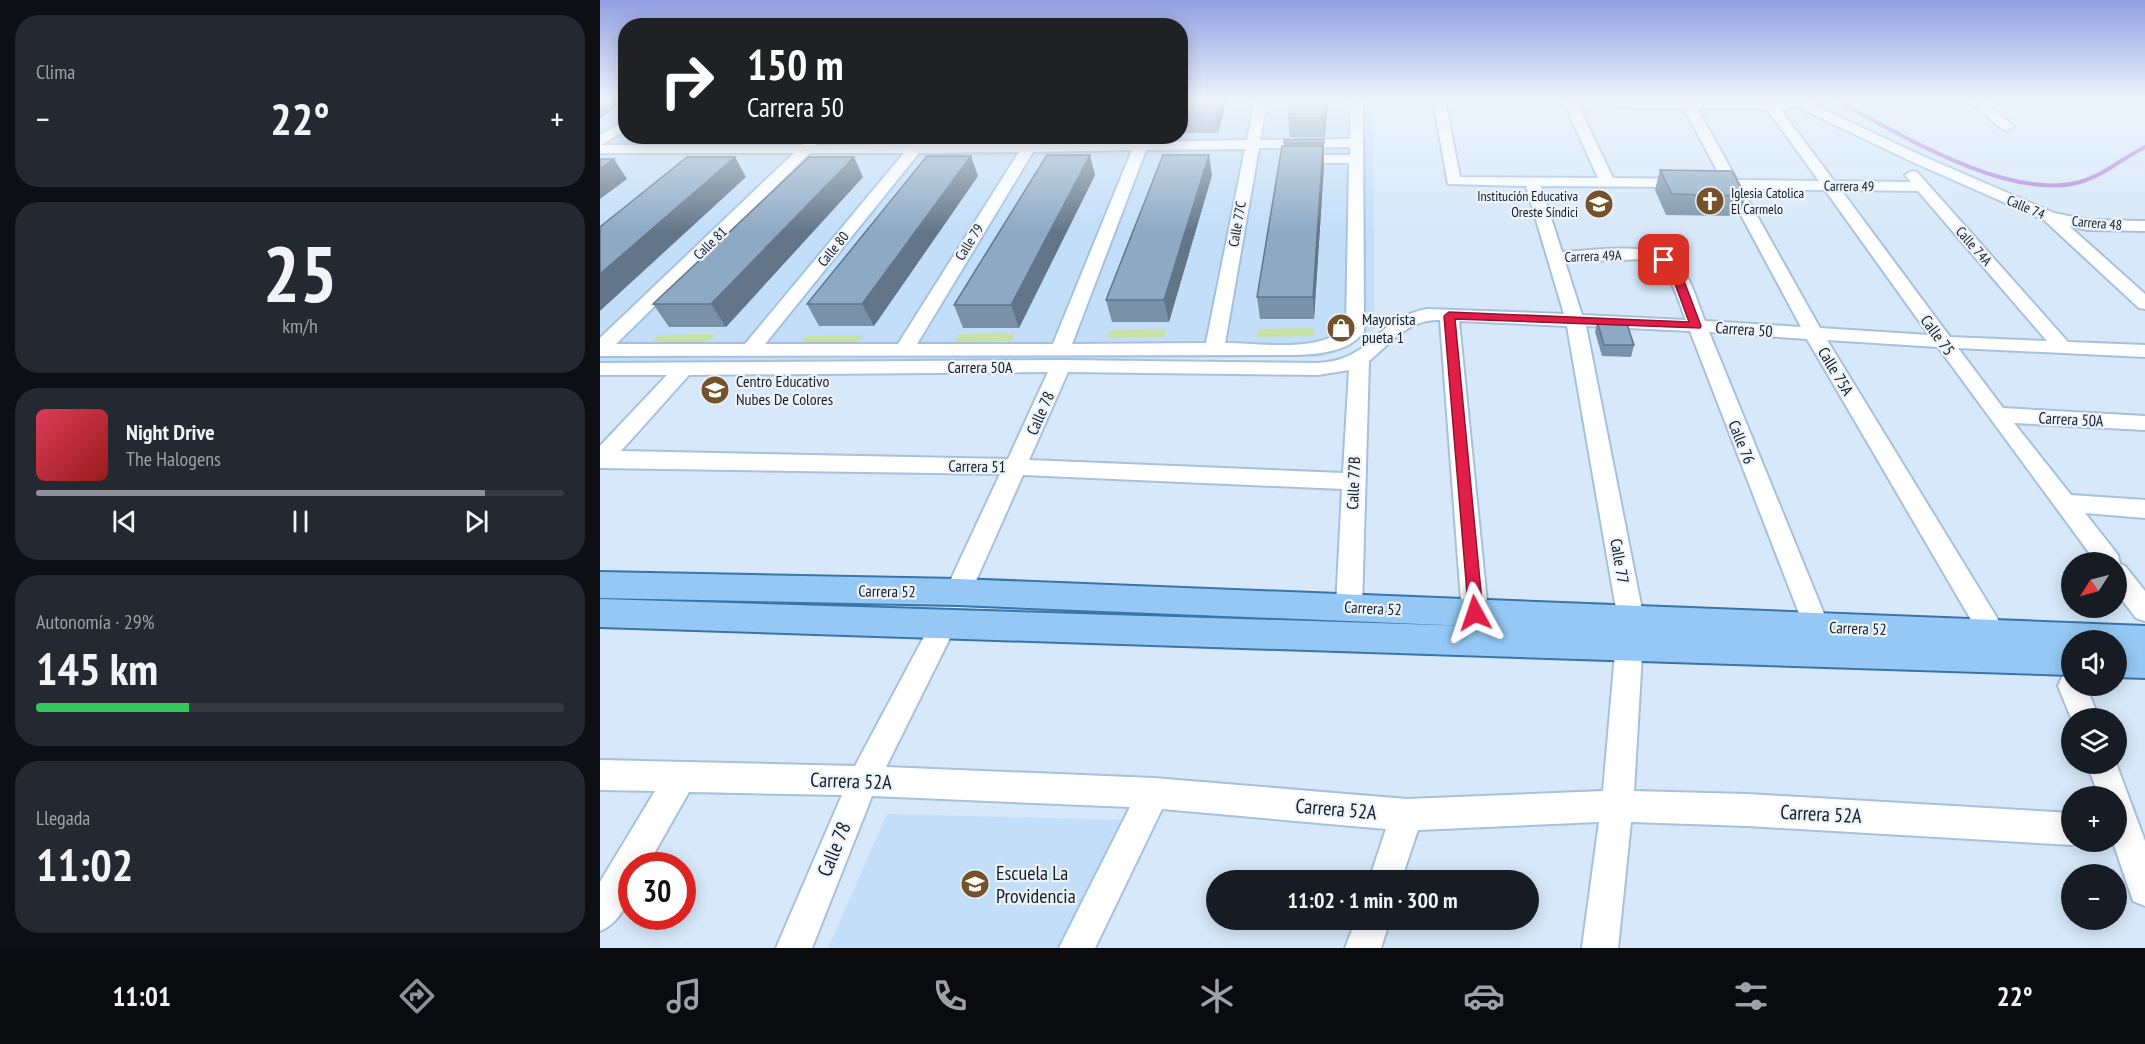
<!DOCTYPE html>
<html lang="es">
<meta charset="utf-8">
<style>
body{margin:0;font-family:"PT Sans Narrow",sans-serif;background:#242831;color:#f1f3f6;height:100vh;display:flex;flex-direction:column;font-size:22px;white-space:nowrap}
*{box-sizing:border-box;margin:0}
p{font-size:20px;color:#9ea1a6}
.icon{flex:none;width:33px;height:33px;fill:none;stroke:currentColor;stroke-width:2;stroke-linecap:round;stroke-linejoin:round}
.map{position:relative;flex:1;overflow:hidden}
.panel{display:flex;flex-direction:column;gap:15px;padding:15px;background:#0d0f14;width:600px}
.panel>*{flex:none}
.banner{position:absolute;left:18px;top:18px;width:570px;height:126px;border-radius:24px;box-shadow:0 3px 15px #0003;background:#202124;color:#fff;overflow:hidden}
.needle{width:39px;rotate:234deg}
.buttons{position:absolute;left:1461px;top:552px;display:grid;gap:12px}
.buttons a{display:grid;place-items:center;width:66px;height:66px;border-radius:50%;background:#171b24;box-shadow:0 3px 15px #0003;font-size:30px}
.speed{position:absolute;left:18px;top:852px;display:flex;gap:12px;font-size:30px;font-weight:700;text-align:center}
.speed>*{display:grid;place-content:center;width:78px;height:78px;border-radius:50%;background:#171b24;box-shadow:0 3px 15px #0003;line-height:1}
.speed .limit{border:9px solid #d22;background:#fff;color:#111}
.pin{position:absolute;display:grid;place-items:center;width:51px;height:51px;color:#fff;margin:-26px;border-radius:12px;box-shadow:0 3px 9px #0006}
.me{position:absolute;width:66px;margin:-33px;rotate:355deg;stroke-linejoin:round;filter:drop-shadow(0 0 4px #0008)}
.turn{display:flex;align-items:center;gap:21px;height:126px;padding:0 30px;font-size:27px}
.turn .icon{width:78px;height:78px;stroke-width:2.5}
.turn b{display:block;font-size:42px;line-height:51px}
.big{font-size:45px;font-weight:700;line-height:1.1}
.panel .widget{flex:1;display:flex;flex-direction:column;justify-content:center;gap:9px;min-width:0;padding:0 21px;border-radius:24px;background:#242831}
.panel .dial{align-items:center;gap:0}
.dial b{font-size:78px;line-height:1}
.song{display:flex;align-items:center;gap:18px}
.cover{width:72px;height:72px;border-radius:9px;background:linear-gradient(135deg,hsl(350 70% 55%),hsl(0 70% 35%))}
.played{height:6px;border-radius:3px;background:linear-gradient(90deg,#8c9099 85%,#363941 85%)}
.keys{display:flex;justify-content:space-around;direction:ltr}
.heat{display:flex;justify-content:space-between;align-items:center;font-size:33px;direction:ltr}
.charge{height:9px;border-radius:4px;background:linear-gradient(90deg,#34c759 29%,#363941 0)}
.trip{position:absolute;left:606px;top:870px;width:333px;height:60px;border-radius:30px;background:#171b24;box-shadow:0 3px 15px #0003;font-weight:700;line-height:60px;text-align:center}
.dock{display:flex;height:96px;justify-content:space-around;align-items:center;background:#090b0e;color:#9ea1a6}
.dock .icon{width:42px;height:42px}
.dock .selected{color:#8c9099}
.dock b{font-size:27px;color:#f1f3f6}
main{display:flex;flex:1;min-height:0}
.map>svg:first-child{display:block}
.built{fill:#c2def9}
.green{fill:#c6e2a5}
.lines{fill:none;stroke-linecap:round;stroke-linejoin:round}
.stream{stroke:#b07fda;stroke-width:4}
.minor-casing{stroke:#a5c1dd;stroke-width:4}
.major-casing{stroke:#3a75a9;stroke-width:4}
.minor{fill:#fff;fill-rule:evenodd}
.major{fill:#95c8f5;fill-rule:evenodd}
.wall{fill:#7991a9}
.shaded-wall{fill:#637689}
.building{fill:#8da9c4;stroke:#637689;stroke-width:1.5}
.route{fill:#e11d48;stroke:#92132f;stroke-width:1.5}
.labels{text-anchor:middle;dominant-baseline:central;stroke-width:4.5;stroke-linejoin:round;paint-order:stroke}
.far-street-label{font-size:14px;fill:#131d28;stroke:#edf3f9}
.far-poi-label{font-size:14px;fill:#131d28;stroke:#edf3f9;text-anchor:start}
.poi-label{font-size:16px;fill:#131d28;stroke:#edf3f9;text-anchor:start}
.street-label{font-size:16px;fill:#131d28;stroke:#edf3f9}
.near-street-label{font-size:20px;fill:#131d28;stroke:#edf3f9}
.near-poi-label{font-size:20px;fill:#131d28;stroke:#edf3f9;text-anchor:start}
</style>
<main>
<section class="panel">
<div class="widget"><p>Clima</p>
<div class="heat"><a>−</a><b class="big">22°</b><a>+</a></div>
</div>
<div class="widget dial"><b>25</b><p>km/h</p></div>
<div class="widget">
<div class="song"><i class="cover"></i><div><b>Night Drive</b><p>The Halogens</p></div></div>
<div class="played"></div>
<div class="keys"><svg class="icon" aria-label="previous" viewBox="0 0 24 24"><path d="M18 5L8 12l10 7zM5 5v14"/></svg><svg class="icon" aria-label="pause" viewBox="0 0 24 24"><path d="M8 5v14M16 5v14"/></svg><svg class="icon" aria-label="next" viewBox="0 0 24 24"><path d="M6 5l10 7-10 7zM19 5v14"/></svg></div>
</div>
<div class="widget"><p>Autonomía · 29%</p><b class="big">145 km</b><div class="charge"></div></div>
<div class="widget"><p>Llegada</p><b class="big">11:02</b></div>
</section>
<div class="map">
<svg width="1545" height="948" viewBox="0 0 1545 948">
<rect width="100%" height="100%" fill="#d6e8f9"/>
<!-- built -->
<path class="built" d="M 0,100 L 25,100 L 26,136 L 580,136 L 581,100 L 774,100 L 774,327 L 753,345 L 721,357 L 0,363 Z
M 287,814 L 527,820 L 461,948 L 228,948 Z"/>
<!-- green -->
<path class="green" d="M 714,328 L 714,336 L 657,337 L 658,329 Z
M 566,329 L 564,337 L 507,338 L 510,330 Z
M 415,333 L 411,341 L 354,342 L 359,334 Z
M 115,334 L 109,342 L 51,343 L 58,335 Z
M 263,335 L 258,342 L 201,343 L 206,336 Z"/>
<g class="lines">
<!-- stream -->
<path class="stream" d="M 1236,100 C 1297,133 1410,202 1480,182 C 1504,175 1523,158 1545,147"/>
<!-- minor casing -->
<g class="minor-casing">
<path id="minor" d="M 655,100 L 667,100 L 660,140 L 750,139 L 751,100 L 763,100 L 764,331 C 750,352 719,354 696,355 L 0,356 L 0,338 L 194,153 L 0,153 L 0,135 L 26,120 L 26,130 L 1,145 L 202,145 L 211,140 L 217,145 L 424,143 L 429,136 L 439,136 L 438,143 L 536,142 L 538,136 L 552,136 L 550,142 L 647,140 ZM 750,147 L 750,155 L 694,155 L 687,159 L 694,163 L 749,163 L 746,329 C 715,353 661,343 625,343 L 659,148 ZM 645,149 L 606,343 L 472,344 L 546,150 ZM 532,150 L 453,344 L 317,344 L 433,152 ZM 419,152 L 298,344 L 165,344 L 319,153 ZM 210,153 L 304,153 L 145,344 L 16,344 Z
M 833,100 L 845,100 L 860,177 L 998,178 L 963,100 L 1189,102 L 1188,100 L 1203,100 L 1327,158 L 1454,213 L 1488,220 L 1545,221 L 1545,231 L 1488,230 L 1469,226 L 1545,294 L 1545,309 L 1539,308 L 1444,220 L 1317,164 L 1191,104 L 1190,108 L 1180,109 L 1234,181 L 1311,182 L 1305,175 L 1312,171 L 1317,172 L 1468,342 L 1545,345 L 1545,357 L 1358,348 L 1403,408 L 1545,416 L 1545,430 L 1414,423 L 1471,495 L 1545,500 L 1545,518 L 1485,513 L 1518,555 L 1520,564 L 1525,566 L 1545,591 L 1545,621 L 1536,618 L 1516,592 L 1516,562 L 1496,562 L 1338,347 L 1227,340 L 1402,626 L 1406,634 L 1402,642 L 1393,645 L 1384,642 L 1207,339 L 1109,332 L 1229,626 L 1225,634 L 1216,637 L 1207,634 L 1090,331 L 986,326 L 1044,620 L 1034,791 L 1147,794 L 1472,813 L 1472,842 L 1480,842 L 1472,845 L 1147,826 L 1031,822 L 1018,948 L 982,948 L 999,822 L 818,830 L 801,880 L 769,880 L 786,829 L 562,809 L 495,948 L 459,948 L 530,807 L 272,796 L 212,948 L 176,948 L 242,795 L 89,792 L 47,866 L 32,866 C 32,891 26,920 0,931 L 0,882 L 55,791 L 0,790 L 0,760 L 255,766 L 335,616 L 344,613 L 353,616 L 357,624 L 286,767 L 554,778 L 807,799 L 1003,791 L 1018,620 L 967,326 L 859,321 L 888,613 L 884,621 L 875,624 L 866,621 L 862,613 L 840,320 C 808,319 792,342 769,361 L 762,607 L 758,615 L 749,618 L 740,615 L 736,607 L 742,489 L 423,475 L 371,592 L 367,599 L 358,602 L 349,599 L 345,592 L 400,474 L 0,468 L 0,446 L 67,375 L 0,375 L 0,363 L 461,360 L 718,363 C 727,362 737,361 746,357 C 779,343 783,318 827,309 L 964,314 L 926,186 L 848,184 ZM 979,107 L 1084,108 L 1122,180 L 1113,184 L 1115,187 L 1127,189 L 1201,327 L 1105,321 C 1098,305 1093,283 1082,269 C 1059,238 997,251 962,252 L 941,186 L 1087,187 L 1094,183 L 1087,179 L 1013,178 ZM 1097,108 L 1167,109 L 1219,181 L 1137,180 ZM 1142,189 L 1225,190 L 1329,335 L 1220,328 ZM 1241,190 L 1318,191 L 1447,341 L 1350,337 ZM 1045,259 C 1072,269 1076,295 1086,320 L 982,315 L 965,262 ZM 749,370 L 743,473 L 429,460 L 468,372 L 718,375 ZM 448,372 L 408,459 L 21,451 L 89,375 Z
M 1368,100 L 1381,100 L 1414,126 L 1407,130 L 1402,129 Z
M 1472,674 L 1472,686 L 1486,686 L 1499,718 L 1472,720 L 1458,686 L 1462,677 Z
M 1516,763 L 1545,841 L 1545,906 L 1533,901 L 1513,842 L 1516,842 L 1516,796 L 1499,796 L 1487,764 Z
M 756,920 L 790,920 L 781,948 L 745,948 Z"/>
</g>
<!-- major casing -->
<g class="major-casing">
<path id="major" d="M 0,572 L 358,579 L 1545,626 L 1545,678 L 1516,677 L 1516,640 L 1472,640 L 1472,675 L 0,627 L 0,599 L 869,626 L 358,605 L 0,598 Z"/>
</g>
<!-- minor -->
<use href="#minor" class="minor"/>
<!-- major -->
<use href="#major" class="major"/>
</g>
<!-- wall -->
<path class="wall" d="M 627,100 L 618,133 L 583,133 L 580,119 L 580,111 Z
M 728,100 L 725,137 L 690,137 L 688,118 Z
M 724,139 L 724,166 L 714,319 L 660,319 L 657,297 L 684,146 L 684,140 Z
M 1060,170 L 1146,196 L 1139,216 L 1066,215 L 1055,190 Z
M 495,175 L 419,328 L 363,328 L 354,305 Z
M 612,175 L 569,322 L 512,322 L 506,300 Z
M 378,176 L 274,326 L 219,326 L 207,304 Z
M 263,177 L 126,327 L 69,327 L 53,304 Z
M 997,321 L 1034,345 L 1031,357 L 1002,356 L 995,332 Z"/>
<!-- shaded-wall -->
<path class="shaded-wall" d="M 0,100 L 26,100 L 26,101 L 0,118 Z
M 620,100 L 627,100 L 618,133 L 616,114 Z
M 726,100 L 728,100 L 725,137 L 724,118 Z
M 723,146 L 724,166 L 714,319 L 713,297 Z
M 490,155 L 495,175 L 419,328 L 411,305 Z
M 609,155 L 612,175 L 569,322 L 564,300 Z
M 371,156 L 378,176 L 274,326 L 262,304 Z
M 135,157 L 146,177 L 0,311 L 0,274 Z
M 254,157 L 263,177 L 126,327 L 111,304 Z
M 14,159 L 27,179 L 0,199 L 0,169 Z"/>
<!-- building -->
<path class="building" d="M 585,100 L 620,100 L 616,114 L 580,114 Z
M 691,100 L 726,100 L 724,118 L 688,118 Z
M 724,139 L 724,143 L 684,143 L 684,140 Z
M 682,146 L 723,146 L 713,297 L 657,297 Z
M 447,155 L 490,155 L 411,305 L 354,305 Z
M 563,155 L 609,155 L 564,300 L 506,300 Z
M 327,156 L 371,156 L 262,304 L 207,304 Z
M 87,157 L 135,157 L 0,274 L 0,227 Z
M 209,157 L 254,157 L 111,304 L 53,304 Z
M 0,159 L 14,159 L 0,169 Z
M 1060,170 L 1132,171 L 1146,196 L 1072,194 Z
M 997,321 L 1026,321 L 1034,345 L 1004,345 Z"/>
<!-- sky -->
<linearGradient id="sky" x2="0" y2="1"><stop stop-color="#919fe2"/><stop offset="0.43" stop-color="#edf5fc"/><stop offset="1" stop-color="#edf5fc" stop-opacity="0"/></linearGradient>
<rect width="1545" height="232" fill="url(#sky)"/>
<!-- route -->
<path class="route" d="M 1061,258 L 1068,258 L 1081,273 L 1101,326 L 1100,328 L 855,319 L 883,613 L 875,619 L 869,617 L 844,316 L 849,312 L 1089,322 L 1071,273 L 1059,260 Z"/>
<!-- icons -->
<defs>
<g id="church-disc" transform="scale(1.5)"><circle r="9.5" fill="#74522a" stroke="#edf3f9"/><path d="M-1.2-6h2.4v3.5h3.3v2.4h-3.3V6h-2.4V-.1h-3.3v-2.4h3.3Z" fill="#fff"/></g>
<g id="school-disc" transform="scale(1.5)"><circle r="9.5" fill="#74522a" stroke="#edf3f9"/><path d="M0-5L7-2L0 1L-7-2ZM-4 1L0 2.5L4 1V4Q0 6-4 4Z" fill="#fff"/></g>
<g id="shop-disc" transform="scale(1.5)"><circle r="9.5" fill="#74522a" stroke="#edf3f9"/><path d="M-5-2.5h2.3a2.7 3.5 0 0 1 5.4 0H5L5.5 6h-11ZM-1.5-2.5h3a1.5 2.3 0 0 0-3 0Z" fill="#fff"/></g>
</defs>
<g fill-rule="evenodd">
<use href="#church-disc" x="1110" y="201"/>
<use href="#school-disc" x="999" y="204"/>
<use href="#shop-disc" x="741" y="328"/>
<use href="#school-disc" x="115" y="390"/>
<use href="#school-disc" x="375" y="884"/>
</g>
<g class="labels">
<!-- far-street labels -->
<g class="far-street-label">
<text transform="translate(1249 186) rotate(1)">Carrera 49</text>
<text transform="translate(1426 207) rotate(23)">Calle 74</text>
<text transform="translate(1497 223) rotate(5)">Carrera 48</text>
<text transform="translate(637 224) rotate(-80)">Calle 77C</text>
<text transform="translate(369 242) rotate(-58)">Calle 79</text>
<text transform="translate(110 243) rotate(-44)">Calle 81</text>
<text transform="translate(1374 246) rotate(49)">Calle 74A</text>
<text transform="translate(233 249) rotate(-51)">Calle 80</text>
<text transform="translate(993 256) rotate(-2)">Carrera 49A</text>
</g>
<!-- far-poi labels -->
<g class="far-poi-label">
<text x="1131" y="193">Iglesia Catolica<tspan x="1131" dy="16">El Carmelo</tspan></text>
<text x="978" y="196" text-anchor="end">Institución Educativa<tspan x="978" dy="16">Oreste Síndici</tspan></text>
</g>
<!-- poi labels -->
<g class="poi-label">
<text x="762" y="319">Mayorista<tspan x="762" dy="18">pueta 1</tspan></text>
<text x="136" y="381">Centro Educativo<tspan x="136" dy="18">Nubes De Colores</tspan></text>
</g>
<!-- street labels -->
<g class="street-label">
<text transform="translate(1144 329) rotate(4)">Carrera 50</text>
<text transform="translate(1338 335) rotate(54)">Calle 75</text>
<text x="380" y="367">Carrera 50A</text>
<text transform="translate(1236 371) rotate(59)">Calle 75A</text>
<text transform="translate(440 413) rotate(-66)">Calle 78</text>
<text transform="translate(1471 419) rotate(3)">Carrera 50A</text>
<text transform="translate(1142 442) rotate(68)">Calle 76</text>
<text transform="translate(377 466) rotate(1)">Carrera 51</text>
<text transform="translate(753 483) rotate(-88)">Calle 77B</text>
<text transform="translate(1020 561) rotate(80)">Calle 77</text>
<text transform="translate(287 591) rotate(1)">Carrera 52</text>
<text transform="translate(773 608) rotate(3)">Carrera 52</text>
<text transform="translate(1258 628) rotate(2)">Carrera 52</text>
</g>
<!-- near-street labels -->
<g class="near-street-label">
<text transform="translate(251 781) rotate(2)">Carrera 52A</text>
<text transform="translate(736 809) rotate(5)">Carrera 52A</text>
<text transform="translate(1221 814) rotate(3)">Carrera 52A</text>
<text transform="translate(234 849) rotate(-68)">Calle 78</text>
</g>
<!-- near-poi labels -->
<g class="near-poi-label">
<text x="396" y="873">Escuela La<tspan x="396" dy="23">Providencia</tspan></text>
</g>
</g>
</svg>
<div class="buttons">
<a><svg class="needle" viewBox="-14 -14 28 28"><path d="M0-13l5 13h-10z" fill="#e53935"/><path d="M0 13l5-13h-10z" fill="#9ea1a6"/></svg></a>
<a><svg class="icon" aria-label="sound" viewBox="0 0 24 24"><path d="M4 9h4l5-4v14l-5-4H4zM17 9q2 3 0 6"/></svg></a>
<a><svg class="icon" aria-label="layers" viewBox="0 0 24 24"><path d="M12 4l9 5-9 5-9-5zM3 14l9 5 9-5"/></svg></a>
<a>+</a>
<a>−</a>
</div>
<div class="speed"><div class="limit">30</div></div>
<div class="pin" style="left:1064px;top:260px;background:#d93025"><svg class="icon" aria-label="arrive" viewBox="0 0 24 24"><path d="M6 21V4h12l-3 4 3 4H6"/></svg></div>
<svg class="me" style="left:875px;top:613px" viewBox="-20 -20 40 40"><path d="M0-17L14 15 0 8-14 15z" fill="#e11d48" stroke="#fff" stroke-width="4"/></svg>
<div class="trip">11:02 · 1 min · 300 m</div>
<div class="banner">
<div class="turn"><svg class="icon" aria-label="right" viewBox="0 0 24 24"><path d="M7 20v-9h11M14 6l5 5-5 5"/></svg><div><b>150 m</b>Carrera 50</div></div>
</div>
</div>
</main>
<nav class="dock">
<b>11:01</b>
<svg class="icon selected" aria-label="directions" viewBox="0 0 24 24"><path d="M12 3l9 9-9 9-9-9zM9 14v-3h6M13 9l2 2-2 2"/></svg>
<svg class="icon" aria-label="music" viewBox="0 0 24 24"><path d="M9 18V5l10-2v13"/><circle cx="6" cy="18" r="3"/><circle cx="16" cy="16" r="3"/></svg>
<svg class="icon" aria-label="phone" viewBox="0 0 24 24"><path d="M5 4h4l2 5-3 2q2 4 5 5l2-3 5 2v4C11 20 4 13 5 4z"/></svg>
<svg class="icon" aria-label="climate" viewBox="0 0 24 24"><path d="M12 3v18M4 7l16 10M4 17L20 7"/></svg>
<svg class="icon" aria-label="car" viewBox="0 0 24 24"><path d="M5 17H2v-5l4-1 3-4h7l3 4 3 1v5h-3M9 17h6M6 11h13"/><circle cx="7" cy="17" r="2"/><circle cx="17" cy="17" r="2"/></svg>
<svg class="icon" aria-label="filters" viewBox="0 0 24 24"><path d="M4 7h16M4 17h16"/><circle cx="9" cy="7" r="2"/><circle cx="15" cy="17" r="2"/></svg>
<b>22°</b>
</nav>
